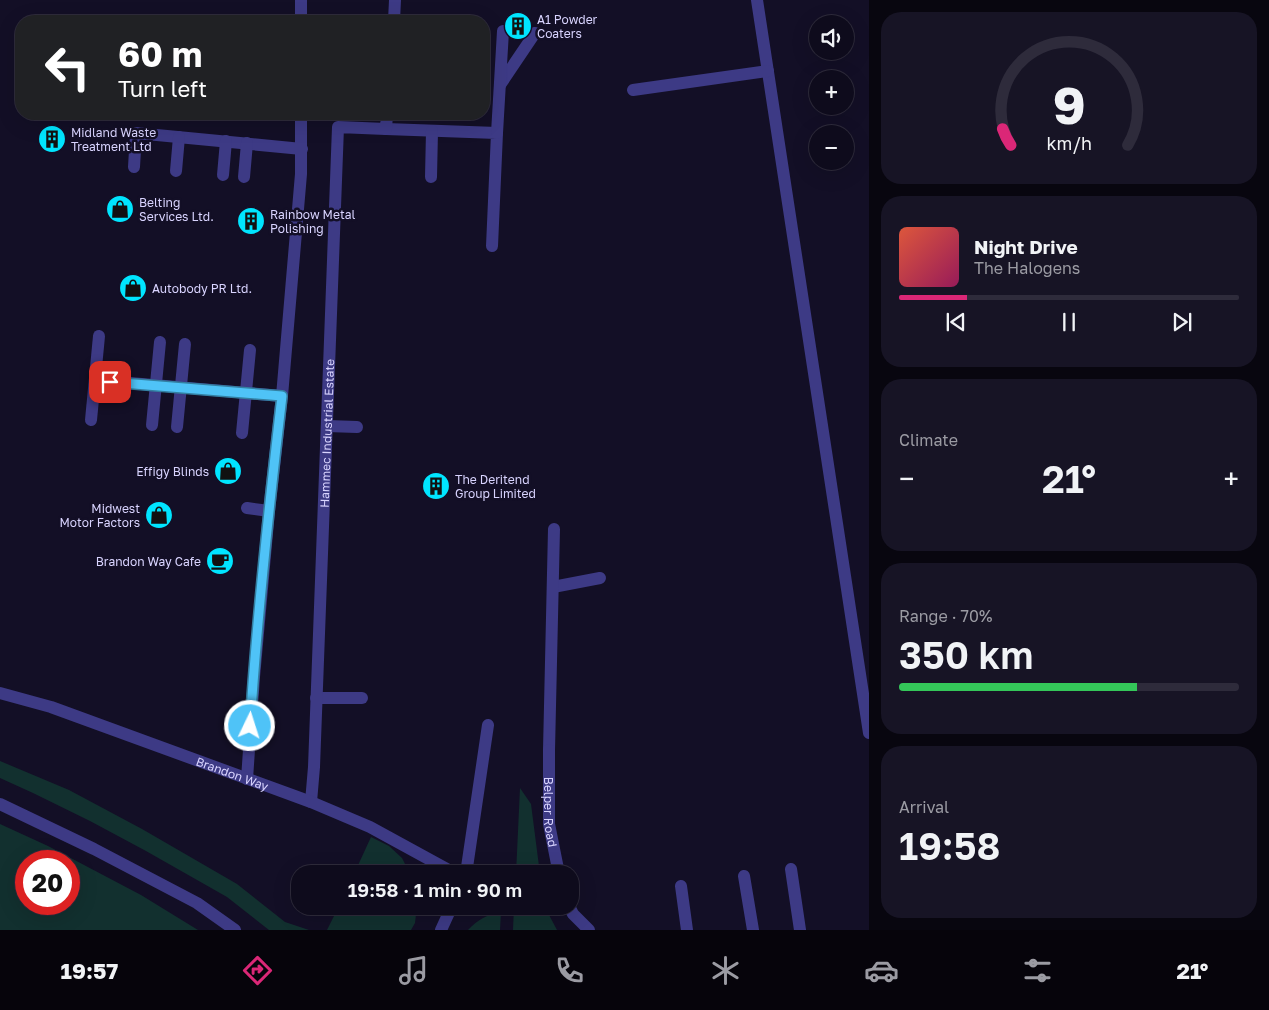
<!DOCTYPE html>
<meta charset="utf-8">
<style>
body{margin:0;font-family:"Golos Text",sans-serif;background:#171425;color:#f1f3f6;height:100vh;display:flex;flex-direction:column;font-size:19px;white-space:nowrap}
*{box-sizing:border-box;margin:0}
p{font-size:16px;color:#9b9ba3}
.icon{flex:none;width:28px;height:28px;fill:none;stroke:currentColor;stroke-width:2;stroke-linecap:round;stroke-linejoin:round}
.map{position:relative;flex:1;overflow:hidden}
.details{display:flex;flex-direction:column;gap:12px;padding:12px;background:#08060f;width:400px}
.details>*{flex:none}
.hud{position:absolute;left:15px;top:15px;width:475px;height:105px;border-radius:20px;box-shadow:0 5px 20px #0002,0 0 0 1px #2e2b3b;background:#202124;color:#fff;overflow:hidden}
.tools{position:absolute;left:809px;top:15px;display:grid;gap:10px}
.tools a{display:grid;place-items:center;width:45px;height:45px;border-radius:50%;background:#0e0b1c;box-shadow:0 5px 20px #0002,0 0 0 1px #2e2b3b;font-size:25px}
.speed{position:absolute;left:15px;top:850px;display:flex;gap:10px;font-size:25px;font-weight:700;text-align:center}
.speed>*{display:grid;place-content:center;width:65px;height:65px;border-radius:50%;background:#0e0b1c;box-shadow:0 5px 20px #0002,0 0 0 1px #2e2b3b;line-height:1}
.speed .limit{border:8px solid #d22;background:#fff;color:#111}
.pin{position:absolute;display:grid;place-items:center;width:42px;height:42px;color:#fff;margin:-21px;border-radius:10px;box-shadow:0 2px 8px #0006}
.me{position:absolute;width:55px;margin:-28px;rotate:4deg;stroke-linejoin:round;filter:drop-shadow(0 0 4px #0008)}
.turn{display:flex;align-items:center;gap:18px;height:105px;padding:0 20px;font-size:22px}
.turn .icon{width:65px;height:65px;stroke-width:2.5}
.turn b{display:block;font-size:35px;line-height:42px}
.big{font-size:38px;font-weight:600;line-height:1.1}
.details .widget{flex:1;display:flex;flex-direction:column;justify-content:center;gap:8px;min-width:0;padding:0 18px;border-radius:20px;background:#171425}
.details .dial{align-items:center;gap:0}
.dial svg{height:130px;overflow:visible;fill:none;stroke:#2e2b3b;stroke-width:7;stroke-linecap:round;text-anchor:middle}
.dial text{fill:#f1f3f6;stroke:none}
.song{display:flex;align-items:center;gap:15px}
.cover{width:60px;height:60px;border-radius:8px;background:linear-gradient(135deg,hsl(10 70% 55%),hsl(330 70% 35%))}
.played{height:5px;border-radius:2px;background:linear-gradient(90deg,#db2777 20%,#2e2b3b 20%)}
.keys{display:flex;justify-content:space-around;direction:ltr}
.heat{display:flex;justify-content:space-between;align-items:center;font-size:28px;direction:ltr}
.charge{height:8px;border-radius:4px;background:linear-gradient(90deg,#34c759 70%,#2e2b3b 0)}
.trip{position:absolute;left:291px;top:865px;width:288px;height:50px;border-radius:20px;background:#0e0b1c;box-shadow:0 5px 20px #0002,0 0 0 1px #2e2b3b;font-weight:600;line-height:50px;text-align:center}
.tabs{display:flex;height:80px;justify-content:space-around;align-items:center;background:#06040b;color:#9b9ba3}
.tabs .icon{width:35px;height:35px}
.tabs .current{color:#db2777}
.tabs b{font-size:22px;color:#f1f3f6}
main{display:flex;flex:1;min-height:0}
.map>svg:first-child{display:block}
.green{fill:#12302f;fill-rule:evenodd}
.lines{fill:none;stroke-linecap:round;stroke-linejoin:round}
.service{stroke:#3d3a85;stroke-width:12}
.minor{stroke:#3d3a85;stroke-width:12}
.tertiary{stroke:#3d3a85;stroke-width:12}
.route-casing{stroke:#337fa1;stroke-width:12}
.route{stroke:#4fc3f7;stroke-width:9}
.labels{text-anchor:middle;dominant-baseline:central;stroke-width:5;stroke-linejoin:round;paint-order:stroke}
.poi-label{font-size:12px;fill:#d9d4ff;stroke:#130f26;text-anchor:start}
.street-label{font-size:12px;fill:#d9d4ff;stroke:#130f26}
</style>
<main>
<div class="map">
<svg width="869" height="930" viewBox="0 0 869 930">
<rect width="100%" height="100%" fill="#130f26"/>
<!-- green -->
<path class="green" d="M 0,761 L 69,790 L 142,829 L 237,884 L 285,922 L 309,930 L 269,930 L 227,897 L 146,851 L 90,821 L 33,793 L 0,778 Z
M 520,788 L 531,804 L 540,874 L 516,874 Z
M 0,824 L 48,846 L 141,895 L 198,930 L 0,930 ZM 69,861 L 69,904 L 26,904 L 26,861 Z
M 371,837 L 389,846 L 402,858 L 410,874 L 354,874 Z
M 339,906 L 417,906 L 415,923 L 411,930 L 327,930 Z
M 514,906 L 546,906 L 548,913 L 557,930 L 513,930 Z
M 501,912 L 500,930 L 468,930 C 477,920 488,914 501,912 Z"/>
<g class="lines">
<!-- service -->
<g class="service">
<path d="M 301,0 L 301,21"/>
<path d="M 757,0 L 869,733"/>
<path d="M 394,21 L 395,0"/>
<path d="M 500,85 L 535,33"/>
<path d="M 633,90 L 768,71"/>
<path d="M 386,129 L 497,133 L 492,246"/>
<path d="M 497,133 L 503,31"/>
<path d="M 134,167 L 136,133 L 302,149"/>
<path d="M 176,171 L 179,137"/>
<path d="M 223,175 L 226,141"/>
<path d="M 244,177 L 247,143"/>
<path d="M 431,177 L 432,131"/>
<path d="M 95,380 L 282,396"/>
<path d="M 91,420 L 99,336"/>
<path d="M 152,425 L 160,342"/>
<path d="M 327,426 L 357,427"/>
<path d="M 177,427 L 185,344"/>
<path d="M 242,433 L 250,350"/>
<path d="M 247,508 L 269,511"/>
<path d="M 553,587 L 600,578"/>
<path d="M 316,698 L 362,698"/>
<path d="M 549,750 L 554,529"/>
<path d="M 247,779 L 254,677 L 269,511 L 282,396 L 301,174 L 301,114"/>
<path id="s1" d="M 311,802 L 314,767 L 338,127 L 386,129 L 387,114"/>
<path d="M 791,869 L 800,930"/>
<path d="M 466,874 L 488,725"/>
<path d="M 744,876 L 753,930"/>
<path d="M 681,886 L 687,930"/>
</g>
<!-- minor -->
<g class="minor">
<path id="s2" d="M 0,693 L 51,707 L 311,802 L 370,827 L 456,874"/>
<path id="s3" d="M 549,750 L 549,824 L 559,874"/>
<path d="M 569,906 L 573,914 L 589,930"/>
<path d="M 441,930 L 452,906"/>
</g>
<!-- tertiary -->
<path class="tertiary" d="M 0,804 L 94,849 L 197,903 L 235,930"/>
</g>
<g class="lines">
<!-- route casing -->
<g class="route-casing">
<path id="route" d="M 110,382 L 282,396 C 269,506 257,616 250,726"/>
</g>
<!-- route -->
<use href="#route" class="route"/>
</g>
<!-- icons -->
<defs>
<g id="building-disc" transform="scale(1.4375)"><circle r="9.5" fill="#00e5ff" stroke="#130f26"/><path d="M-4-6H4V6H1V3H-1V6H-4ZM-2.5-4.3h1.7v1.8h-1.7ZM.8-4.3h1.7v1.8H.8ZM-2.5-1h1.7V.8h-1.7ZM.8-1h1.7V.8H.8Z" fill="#111"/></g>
<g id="shop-disc" transform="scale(1.4375)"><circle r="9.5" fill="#00e5ff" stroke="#130f26"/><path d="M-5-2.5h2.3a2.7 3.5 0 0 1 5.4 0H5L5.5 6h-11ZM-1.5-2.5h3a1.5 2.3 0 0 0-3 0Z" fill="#111"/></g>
<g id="cafe-disc" transform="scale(1.4375)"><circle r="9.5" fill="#00e5ff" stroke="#130f26"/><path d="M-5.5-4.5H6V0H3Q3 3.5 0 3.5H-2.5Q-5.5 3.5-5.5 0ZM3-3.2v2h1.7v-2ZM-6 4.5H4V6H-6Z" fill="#111"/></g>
</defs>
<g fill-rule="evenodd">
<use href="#building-disc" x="518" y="26"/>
<use href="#building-disc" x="52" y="139"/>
<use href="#shop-disc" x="120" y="209"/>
<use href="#building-disc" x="251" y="221"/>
<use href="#shop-disc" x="133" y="288"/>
<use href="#shop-disc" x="228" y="471"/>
<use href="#building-disc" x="436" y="486"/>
<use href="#shop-disc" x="159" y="515"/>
<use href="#cafe-disc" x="220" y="561"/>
</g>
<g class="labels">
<!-- poi labels -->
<g class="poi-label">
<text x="537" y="19">A1 Powder<tspan x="537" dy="14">Coaters</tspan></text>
<text x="71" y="132">Midland Waste<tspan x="71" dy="14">Treatment Ltd</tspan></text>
<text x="139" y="202">Belting<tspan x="139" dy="14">Services Ltd.</tspan></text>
<text x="270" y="214">Rainbow Metal<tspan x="270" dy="14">Polishing</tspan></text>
<text x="152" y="288">Autobody PR Ltd.</text>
<text x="209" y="471" text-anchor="end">Effigy Blinds</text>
<text x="455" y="479">The Deritend<tspan x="455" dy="14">Group Limited</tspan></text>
<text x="140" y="508" text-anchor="end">Midwest<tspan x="140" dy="14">Motor Factors</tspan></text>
<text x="201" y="561" text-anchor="end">Brandon Way Cafe</text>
</g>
<!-- street labels -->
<g class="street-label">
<text stroke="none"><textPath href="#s1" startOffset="369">Hammec Industrial Estate</textPath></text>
<text stroke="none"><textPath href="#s2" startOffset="246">Brandon Way</textPath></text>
<text stroke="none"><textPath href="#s3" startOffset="62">Belper Road</textPath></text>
</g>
</g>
</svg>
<div class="tools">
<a><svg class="icon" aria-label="sound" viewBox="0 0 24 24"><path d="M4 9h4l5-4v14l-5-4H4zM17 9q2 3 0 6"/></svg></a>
<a>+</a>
<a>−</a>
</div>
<div class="speed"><div class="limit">20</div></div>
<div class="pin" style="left:110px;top:382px;background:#d93025"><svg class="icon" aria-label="arrive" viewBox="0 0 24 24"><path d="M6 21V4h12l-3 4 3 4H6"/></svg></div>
<svg class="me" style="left:250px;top:726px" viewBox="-20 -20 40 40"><circle r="17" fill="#4fc3f7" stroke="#fff" stroke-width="3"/><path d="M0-11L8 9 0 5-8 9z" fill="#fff"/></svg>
<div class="trip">19:58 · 1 min · 90 m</div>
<div class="hud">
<div class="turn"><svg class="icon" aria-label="left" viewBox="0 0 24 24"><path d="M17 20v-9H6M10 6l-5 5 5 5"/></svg><div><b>60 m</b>Turn left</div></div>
</div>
</div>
<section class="details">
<div class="widget dial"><svg viewBox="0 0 100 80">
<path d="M14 69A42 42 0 1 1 86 69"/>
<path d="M14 69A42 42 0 0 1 9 59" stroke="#db2777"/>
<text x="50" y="56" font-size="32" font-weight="700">9</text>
<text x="50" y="72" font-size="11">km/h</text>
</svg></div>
<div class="widget">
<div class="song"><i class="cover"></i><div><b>Night Drive</b><p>The Halogens</p></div></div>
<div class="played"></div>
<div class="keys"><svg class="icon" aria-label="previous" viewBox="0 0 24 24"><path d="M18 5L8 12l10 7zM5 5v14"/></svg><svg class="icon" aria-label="pause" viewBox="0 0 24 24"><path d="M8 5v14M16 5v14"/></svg><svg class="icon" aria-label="next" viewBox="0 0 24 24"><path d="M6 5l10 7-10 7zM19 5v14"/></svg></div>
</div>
<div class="widget"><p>Climate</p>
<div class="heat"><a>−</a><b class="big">21°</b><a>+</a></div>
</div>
<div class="widget"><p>Range · 70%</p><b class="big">350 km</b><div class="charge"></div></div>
<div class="widget"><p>Arrival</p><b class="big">19:58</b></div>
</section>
</main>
<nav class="tabs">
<b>19:57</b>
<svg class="icon current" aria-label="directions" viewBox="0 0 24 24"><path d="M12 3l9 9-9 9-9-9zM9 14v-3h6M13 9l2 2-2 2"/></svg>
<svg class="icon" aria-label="music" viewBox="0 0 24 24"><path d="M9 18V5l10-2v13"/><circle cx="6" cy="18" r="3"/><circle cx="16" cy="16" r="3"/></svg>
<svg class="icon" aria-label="phone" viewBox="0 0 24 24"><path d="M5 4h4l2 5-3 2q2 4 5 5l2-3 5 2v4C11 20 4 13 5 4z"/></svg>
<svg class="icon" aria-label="climate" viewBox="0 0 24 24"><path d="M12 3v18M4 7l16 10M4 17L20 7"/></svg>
<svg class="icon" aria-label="car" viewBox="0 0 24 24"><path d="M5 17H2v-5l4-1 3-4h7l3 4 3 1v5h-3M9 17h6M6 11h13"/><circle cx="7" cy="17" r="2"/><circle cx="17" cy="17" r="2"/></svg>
<svg class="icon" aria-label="filters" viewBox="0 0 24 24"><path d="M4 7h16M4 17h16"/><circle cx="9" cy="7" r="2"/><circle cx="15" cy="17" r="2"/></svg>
<b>21°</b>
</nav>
